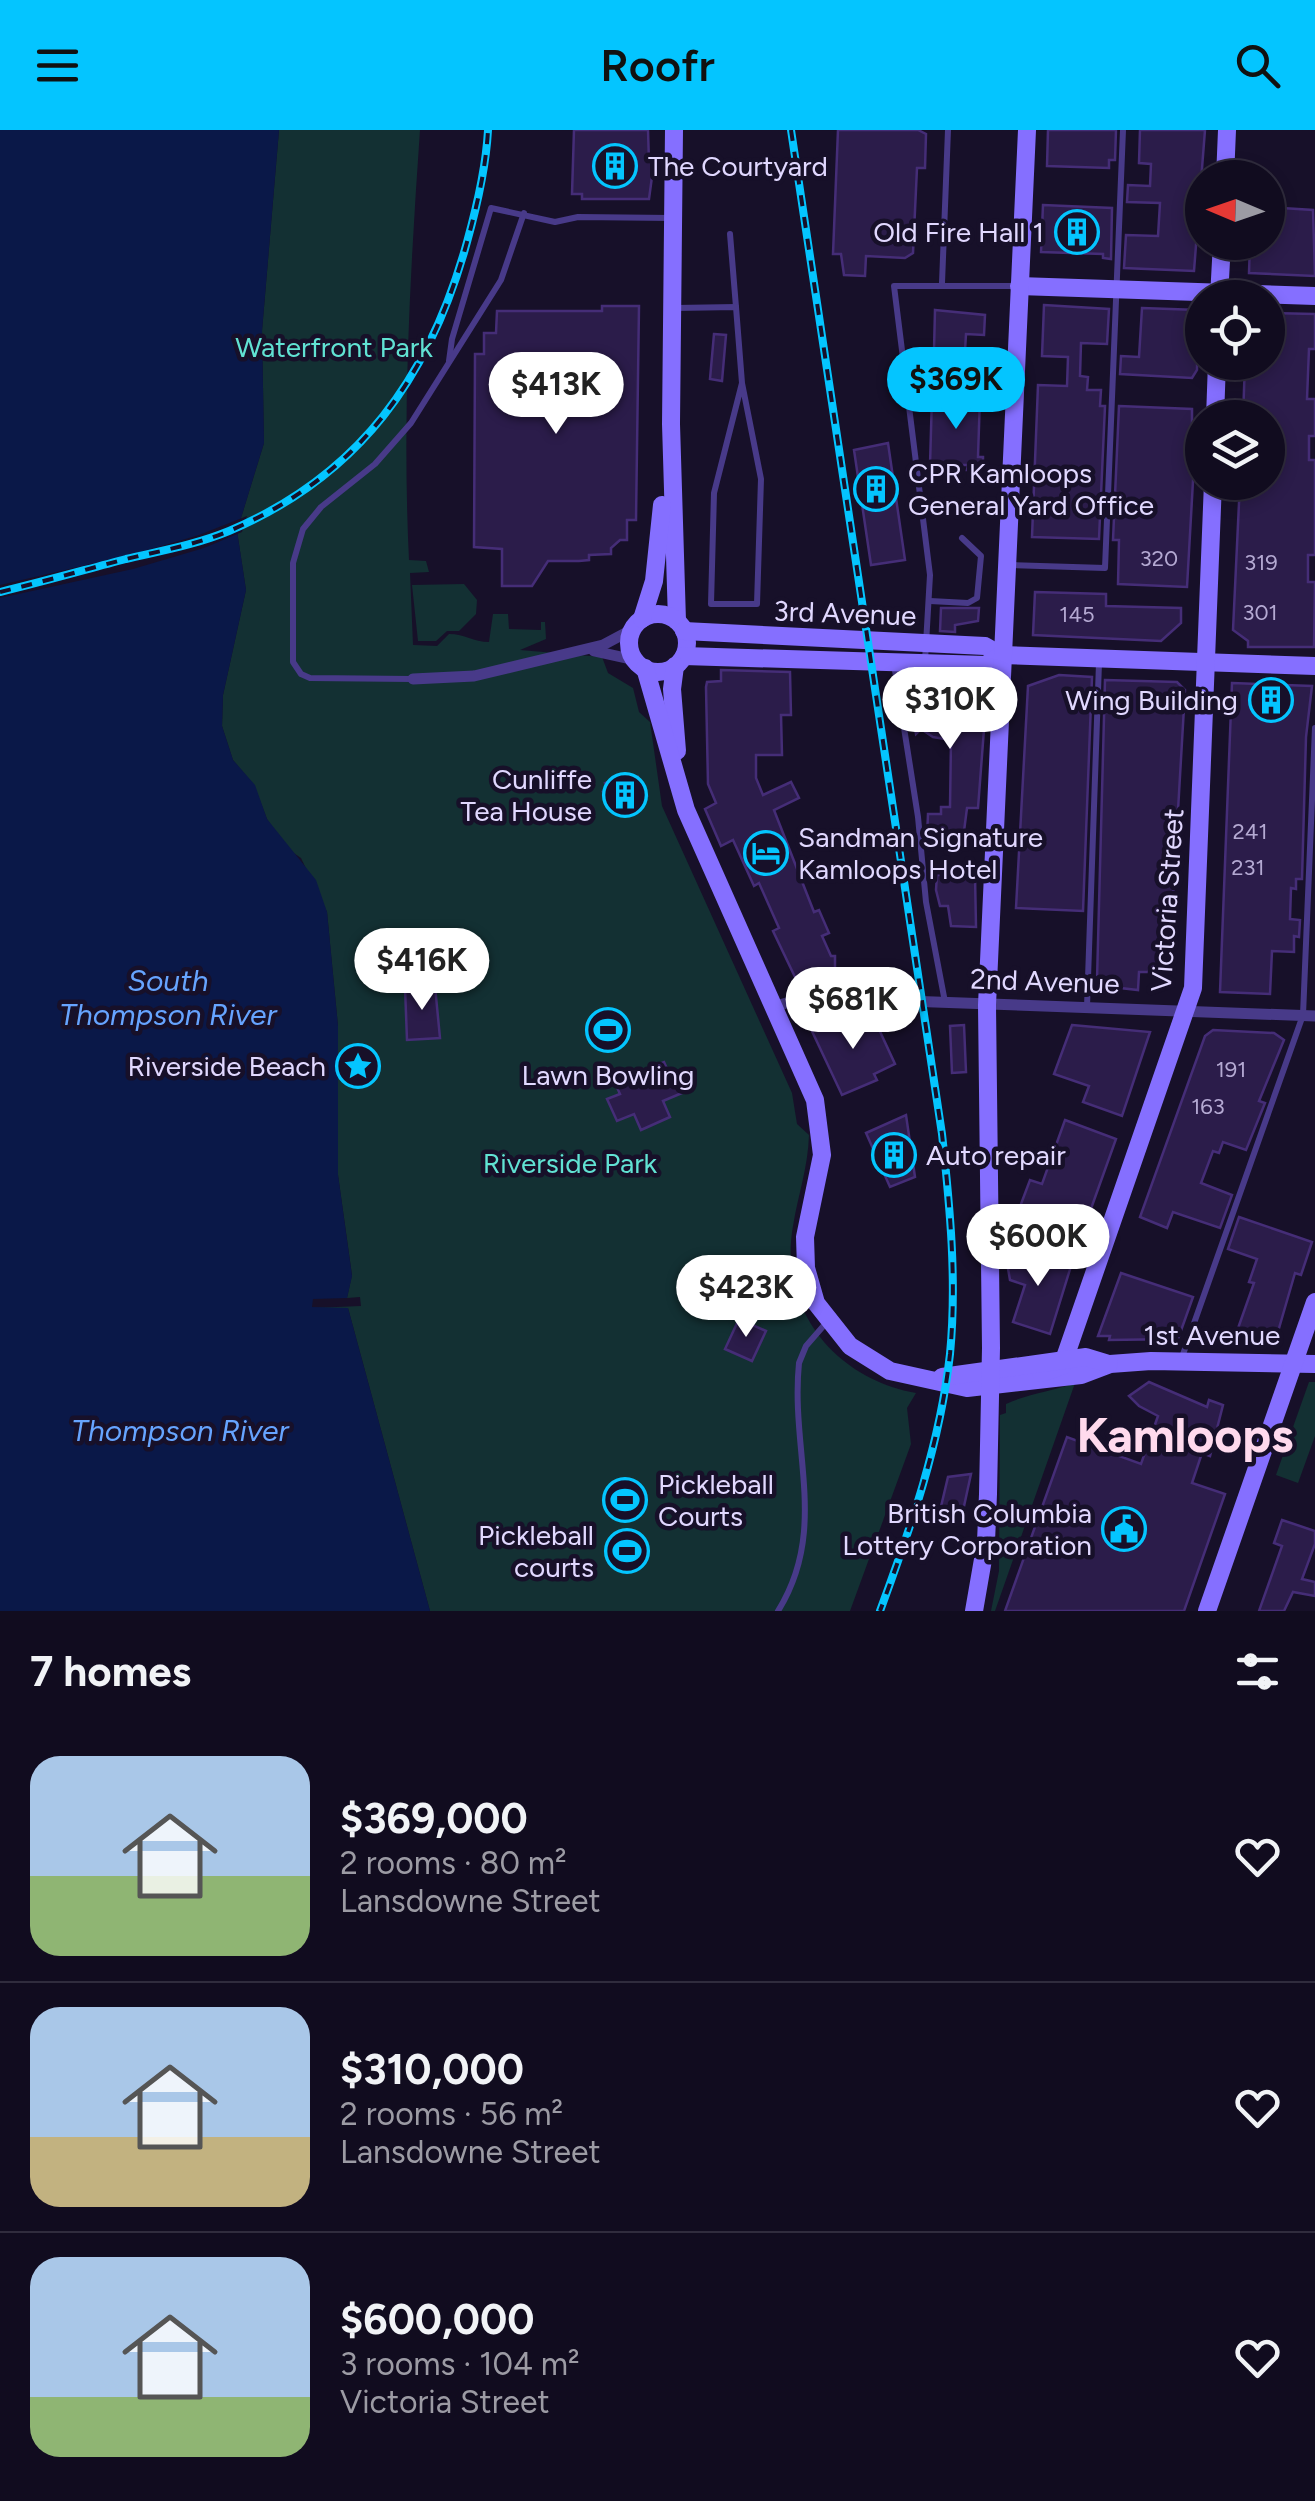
<!DOCTYPE html>
<meta charset="utf-8">
<style>
body{margin:0;font-family:Figtree,sans-serif;background:#1e1a2c;color:#f1f3f6;height:100vh;display:flex;flex-direction:column;font-size:38px;white-space:nowrap}
*{box-sizing:border-box;margin:0}
p{font-size:32px;color:#9c9ba4}
.icon{flex:none;width:55px;height:55px;fill:none;stroke:currentColor;stroke-width:2;stroke-linecap:round;stroke-linejoin:round}
.map{position:relative;height:1481px;overflow:hidden}
.side{display:flex;flex-direction:column;background:#110c1f;flex:1}
.side>*{flex:none}
.needle{width:65px;rotate:272deg}
.tools{position:absolute;left:1185px;top:30px;display:grid;gap:20px}
.tools a{display:grid;place-items:center;width:100px;height:100px;border-radius:50%;background:#110c1f;box-shadow:0 5px 15px #0003,0 0 0 2px #302c3d;font-size:50px}
.price{position:absolute;translate:-50% -85px;padding:0 22px;border-radius:35px;background:#fff;color:#222;font-size:32px;line-height:65px;filter:drop-shadow(0 2px 5px #0008)}
.price::after{content:'';position:absolute;left:50%;top:60px;width:30px;height:22px;margin-left:-15px;background:inherit;clip-path:polygon(0 0,100% 0,50% 100%)}
.price.selected{background:#04c5ff;color:#111}
ul{padding:0;list-style:none}
li{display:flex;align-items:center;gap:30px;height:250px;padding:0 30px}
li+li{border-top:2px solid #302c3d}
li span{display:grid;place-items:center;flex:none;width:280px;height:200px;border-radius:30px;color:#555}
li>.icon{margin-inline-start:auto}
span .icon{width:120px;height:120px;fill:#fffc;stroke-width:1}
li b{font-size:42px}
h2{display:flex;justify-content:space-between;align-items:center;height:120px;padding:0 30px;font-size:42px}
header{display:flex;justify-content:space-between;align-items:center;height:130px;padding:0 30px;background:#04c5ff;color:#111;font-size:45px;font-weight:600}
.map>svg:first-child{display:block}
.green{fill:#133033}
.water{fill:#0a1848}
.pier{fill:#171029}
.building{fill:#2b1c4a;stroke:#452d77;stroke-width:2.5}
.lines{fill:none;stroke-linecap:round;stroke-linejoin:round}
.lane{stroke:#483a89;stroke-width:6}
.street{stroke:#483a89;stroke-width:11}
.secondary{stroke:#856fff;stroke-width:18}
.rail-casing{stroke:#04c5ff;stroke-width:8}
.rail{stroke:#171029;stroke-width:4;stroke-dasharray:11;stroke-linecap:butt}
.labels{text-anchor:middle;stroke-width:9;stroke-linejoin:round;paint-order:stroke}
.number-label{font-size:22px;fill:#b4a9d2}
.poi-label{font-size:28px;fill:#e1d8ff;stroke:#171029;text-anchor:end}
.park-label{font-size:28px;fill:#61e2d3;stroke:#171029}
.street-label{font-size:28px;fill:#e1d8ff;stroke:#171029}
.water-label{font-size:30px;font-style:italic;fill:#66a4ff;stroke:#171029}
.town-label{font-size:48px;font-weight:bold;fill:#ffdaed;stroke:#171029}
</style>
<header><svg class="icon" aria-label="menu" viewBox="0 0 24 24"><path d="M4 6h16M4 12h16M4 18h16"/></svg>Roofr<svg class="icon" aria-label="search" viewBox="0 0 24 24"><circle cx="10" cy="10" r="6"/><path d="M15 15l6 6"/></svg></header>
<div class="map">
<svg width="1315" height="1481" viewBox="0 0 1315 1481">
<rect width="100%" height="100%" fill="#171029"/>
<g class="green">
<path d="M279,0H420C410,144 402,286 409,430L426,431L429,442L410,443L413,515L437,516L449,504C465,504 473,512 489,512L493,484H508L509,499L541,500V492H545L546,509L520,520L602,527L608,543L633,558L639,582L650,592L662,676L792,963L797,994L809,1005C808,1038 798,1065 793,1096C778,1179 836,1249 916,1263L907,1278L911,1314L850,1481H430L348,1178H312L361,1176L360,1167L347,1168L352,1145L338,1045V896L327,782L301,728L288,719L267,689L254,655L233,630L222,596L223,565L246,460L237,401L264,313L262,201Z"/>
<polygon points="464,454 477,470 476,484 459,501 447,501 436,511 418,511 412,455"/>
<polygon points="1309,1252 1315,1252 1315,1306 1298,1353 1276,1345"/>
<path d="M1075,1253L995,1481H991L999,1441L1000,1285L1006,1283V1274C1027,1264 1053,1261 1075,1253Z"/>
</g>
<polygon class="water" points="0,0 279,0 262,201 264,313 237,401 246,460 223,565 222,596 233,630 255,655 267,689 316,750 327,782 338,896 338,1045 352,1146 347,1168 313,1169 312,1177 348,1178 430,1481 0,1481"/>
<polygon class="pier" points="247,386 242,402 204,418 133,439 0,468 0,455 134,424 199,405"/>
<g class="building">
<polygon points="574,0 648,0 649,32 654,32 649,69 582,69 582,64 572,64"/>
<polygon points="838,0 918,0 926,4 925,38 917,38 913,123 905,128 866,126 865,146 844,145 841,124 833,124"/>
<polygon points="1048,0 1116,0 1115,30 1109,30 1109,38 1047,36"/>
<polygon points="1140,0 1205,0 1194,141 1124,138 1126,105 1158,106 1160,73 1127,72 1128,55 1150,56 1151,34 1139,33"/>
<polygon points="1043,75 1112,78 1111,129 1103,128 1103,124 1041,122"/>
<polygon points="1268,77 1313,80 1315,146 1249,143 1250,112 1268,112"/>
<polygon points="1044,175 1109,179 1107,214 1081,213 1080,246 1088,247 1087,260 1101,260 1100,276 1105,276 1099,409 1032,407 1038,255 1067,256 1068,227 1042,226"/>
<polygon points="602,176 639,176 636,390 627,390 627,410 620,410 611,418 611,424 589,425 589,430 579,431 548,431 532,456 502,456 502,419 474,417 475,224 484,224 484,203 496,203 497,181 602,181"/>
<polygon points="1142,178 1198,180 1197,240 1192,248 1120,244 1121,226 1139,227"/>
<polygon points="935,180 985,185 984,205 966,204 965,221 934,220"/>
<polygon points="1268,183 1315,184 1315,219 1309,219 1307,269 1315,269 1315,306 1309,306 1309,330 1315,330 1315,425 1308,425 1308,452 1315,452 1314,517 1248,517 1248,511 1233,500 1240,352 1268,352 1268,288 1243,288 1245,232 1268,232"/>
<polygon points="714,204 726,205 722,251 710,249"/>
<polygon points="932,266 980,266 978,327 983,327 983,340 967,340 968,335 930,335"/>
<polygon points="1119,276 1192,279 1192,298 1196,298 1187,457 1118,454 1119,410 1113,410"/>
<polygon points="888,313 905,430 871,435 854,320"/>
<polygon points="1035,462 1106,464 1106,476 1181,478 1181,493 1161,511 1033,505"/>
<polygon points="941,478 979,478 978,491 955,495 955,502 940,501"/>
<polygon points="721,540 790,542 791,585 781,585 782,625 756,625 756,648 763,665 791,652 799,668 774,680 814,782 819,780 829,803 822,806 831,826 835,826 835,848 795,847 773,801 779,798 759,753 754,756 733,710 721,716 705,679 716,673 708,654 706,557 707,552 721,551"/>
<polygon points="905,545 943,546 942,576 953,586 985,586 978,678 967,678 963,709 927,708 928,684 941,684 941,677 950,677 951,610 933,607 921,599 916,604"/>
<polygon points="1059,545 1092,547 1083,781 1016,778 1028,556"/>
<polygon points="1105,550 1177,552 1185,560 1172,784 1164,784 1162,842 1139,842 1138,860 1103,856 1097,850"/>
<polygon points="1232,553 1312,556 1306,607 1302,749 1296,749 1296,759 1291,758 1290,789 1300,790 1299,807 1294,806 1294,822 1272,821 1270,864 1220,862"/>
<polygon points="620,646 623,654 638,647 647,666 617,680 616,677 611,679 603,662 608,660 605,653"/>
<polygon points="937,745 975,745 976,797 951,796 948,776 940,776 936,760"/>
<polygon points="435,856 440,908 407,910 405,857"/>
<polygon points="837,886 839,891 846,887 852,897 866,891 869,896 876,893 895,934 874,944 877,950 842,965 811,899"/>
<polygon points="964,895 966,942 952,943 950,896"/>
<polygon points="1072,895 1150,902 1122,986 1083,972 1089,956 1054,944"/>
<polygon points="1213,900 1274,903 1284,910 1259,971 1265,973 1246,1020 1223,1012 1219,1023 1213,1021 1201,1053 1232,1065 1220,1098 1173,1082 1167,1098 1140,1087 1205,906"/>
<polygon points="664,932 668,941 672,939 682,963 663,971 670,987 641,1000 634,984 617,991 607,969 620,964 614,951"/>
<polygon points="906,985 915,1047 890,1057 866,1003"/>
<polygon points="1065,990 1116,1009 1083,1101 1076,1098 1074,1102 1018,1082 1030,1050 1042,1054"/>
<polygon points="1239,1087 1312,1112 1301,1145 1295,1143 1275,1212 1260,1212 1236,1204 1254,1153 1249,1152 1257,1129 1228,1119"/>
<polygon points="1020,1118 1071,1136 1050,1204 1013,1192 1025,1155 1010,1150 1006,1127 1016,1130"/>
<polygon points="1121,1143 1193,1167 1178,1209 1109,1210 1110,1206 1098,1206"/>
<polygon points="739,1189 766,1201 752,1231 725,1219"/>
<polygon points="1149,1252 1207,1277 1209,1270 1223,1275 1210,1326 1202,1323 1192,1353 1225,1364 1184,1481 1005,1481 1067,1307 1141,1334 1158,1286 1139,1276 1129,1266"/>
<polygon points="971,1344 961,1390 939,1385 948,1347"/>
<polygon points="1282,1390 1315,1401 1315,1414 1302,1449 1315,1452 1315,1466 1293,1462 1284,1481 1259,1481 1282,1416 1274,1413"/>
</g>
<g class="lines">
<g class="lane">
<polyline points="730,104 736,177"/>
<polyline points="942,153 948,0"/>
<polyline points="675,178 736,177 742,253 714,363 711,474 757,474 761,349 742,253"/>
<polyline points="449,231 452,209 491,78 555,92 578,87 672,88"/>
<polyline points="904,258 976,260 982,256 984,241 977,234"/>
<polyline points="1010,435 1105,438 1123,0"/>
<polyline points="930,471 968,473 977,468 981,426 962,408"/>
<polyline points="925,531 930,445 894,156 1019,156"/>
<polyline points="894,534 918,687 926,772 945,872"/>
<polyline points="412,549 310,548 301,544 293,532 293,433 303,399 321,377 375,334 411,293 501,150 524,83"/>
<polyline points="1087,877 1099,533"/>
<polyline points="1181,1230 1303,885 1315,598"/>
<path d="M778,1481C829,1399 790,1321 799,1233L806,1216L826,1193"/>
</g>
<g class="street">
<polyline points="594,521 635,530"/>
<polyline points="413,549 474,546 603,515 633,499"/>
<polyline points="776,876 797,870 824,868 1315,886"/>
</g>
<g class="secondary">
<polyline points="674,0 671,294 677,491"/>
<polyline points="1225,48 1227,0"/>
<polyline points="1019,156 1315,166"/>
<polyline points="1219,168 1222,112"/>
<polyline points="1215,288 1217,232"/>
<circle cx="658" cy="513" r="29"/>
<polyline points="642,489 654,451 662,375"/>
<polyline points="684,501 985,516 1001,525 1315,536"/>
<polyline points="684,526 986,535 1001,525"/>
<polyline points="675,536 672,559 677,621"/>
<polyline points="645,538 686,680 815,970 822,1025 805,1107 806,1138 816,1173 850,1216 890,1241 967,1258 1081,1245 1110,1234 1151,1231 1315,1234"/>
<polyline points="1041,1243 1062,1236 1193,858 1213,352"/>
<polyline points="942,1247 1086,1227 1109,1234"/>
<polyline points="974,1481 986,1412 988,1364 991,1218 987,875 1027,0"/>
<polyline points="1207,1481 1315,1172"/>
</g>
<g class="rail-casing">
<g id="rail">
<path d="M791,0L942,1004C950,1077 957,1151 950,1224C940,1314 911,1397 880,1481"/>
<path d="M0,462C42,452 84,440 126,429C160,421 195,415 229,401C359,346 430,247 467,112C477,76 486,38 488,0"/>
</g>
</g>
<use href="#rail" class="rail"/>
</g>
<defs>
<g id="building-ring" transform="scale(2.25)"><circle r="9.5" fill="#171029" stroke="#04c5ff" stroke-width="1.5"/><path d="M-4-6H4V6H1V3H-1V6H-4ZM-2.5-4.3h1.7v1.8h-1.7ZM.8-4.3h1.7v1.8H.8ZM-2.5-1h1.7V.8h-1.7ZM.8-1h1.7V.8H.8Z" fill="#04c5ff"/></g>
<g id="hotel-ring" transform="scale(2.25)"><circle r="9.5" fill="#171029" stroke="#04c5ff" stroke-width="1.5"/><path d="M-6-4.5h1.5V1H6V5H4.5V3h-9V5H-6ZM-4 0a1.8 1.8 0 1 1 3.6 0ZM.5 0V-2.5h3Q6-2.5 6 0Z" fill="#04c5ff"/></g>
<g id="stadium-ring" transform="scale(2.25)"><circle r="9.5" fill="#171029" stroke="#04c5ff" stroke-width="1.5"/><path d="M0-5a6.5 5 0 1 0 0 10a6.5 5 0 1 0 0-10ZM-3.5-1.8h7v3.6h-7Z" fill="#04c5ff"/></g>
<g id="sight-ring" transform="scale(2.25)"><circle r="9.5" fill="#171029" stroke="#04c5ff" stroke-width="1.5"/><path d="M0-6L1.8-2.2L6-1.7L2.9 1.2L3.7 5.4L0 3.3L-3.7 5.4L-2.9 1.2L-6-1.7L-1.8-2.2Z" fill="#04c5ff"/></g>
<g id="civic-ring" transform="scale(2.25)"><circle r="9.5" fill="#171029" stroke="#04c5ff" stroke-width="1.5"/><path d="M-.6-6.5H3V-4.5H.6V-3L4-1V1h2V6H-6V1h2V-1L-.6-3ZM-1.2 2.5V6h2.4V2.5Z" fill="#04c5ff"/></g>
</defs>
<g fill-rule="evenodd">
<use href="#building-ring" x="615" y="36"/>
<use href="#building-ring" x="1077" y="102"/>
<use href="#building-ring" x="876" y="359"/>
<use href="#building-ring" x="1271" y="570"/>
<use href="#building-ring" x="625" y="665"/>
<use href="#hotel-ring" x="766" y="723"/>
<use href="#stadium-ring" x="608" y="900"/>
<use href="#sight-ring" x="358" y="936"/>
<use href="#building-ring" x="894" y="1025"/>
<use href="#stadium-ring" x="625" y="1370"/>
<use href="#civic-ring" x="1124" y="1399"/>
<use href="#stadium-ring" x="627" y="1421"/>
</g>
<g class="labels">
<g class="number-label">
<text x="1159" y="436">320</text>
<text x="1261" y="440">319</text>
<text x="1260" y="490">301</text>
<text x="1077" y="492">145</text>
<text x="1250" y="709">241</text>
<text x="1248" y="745">231</text>
<text x="1231" y="947">191</text>
<text x="1208" y="984">163</text>
</g>
<g class="poi-label">
<text x="648" y="46" text-anchor="start">The Courtyard</text>
<text x="1044" y="112">Old Fire Hall 1</text>
<text x="908" y="353" text-anchor="start">CPR Kamloops<tspan x="908" dy="32">General Yard Office</tspan></text>
<text x="1238" y="580">Wing Building</text>
<text x="592" y="659">Cunliffe<tspan x="592" dy="32">Tea House</tspan></text>
<text x="798" y="717" text-anchor="start">Sandman Signature<tspan x="798" dy="32">Kamloops Hotel</tspan></text>
<text x="326" y="946">Riverside Beach</text>
<text x="608" y="955" text-anchor="middle">Lawn Bowling</text>
<text x="926" y="1035" text-anchor="start">Auto repair</text>
<text x="658" y="1364" text-anchor="start">Pickleball<tspan x="658" dy="32">Courts</tspan></text>
<text x="1092" y="1393">British Columbia<tspan x="1092" dy="32">Lottery Corporation</tspan></text>
<text x="594" y="1415">Pickleball<tspan x="594" dy="32">courts</tspan></text>
</g>
<g class="park-label">
<text x="334" y="227">Waterfront Park</text>
<text x="570" y="1043">Riverside Park</text>
</g>
<g class="street-label">
<text transform="translate(845 483) rotate(2)" y="10">3rd Avenue</text>
<text transform="translate(1167 770) rotate(-86)" y="10">Victoria Street</text>
<text transform="translate(1045 851) rotate(2)" y="10">2nd Avenue</text>
<text x="1212" y="1215">1st Avenue</text>
</g>
<g class="water-label">
<text x="168" y="861">South<tspan x="168" dy="34">Thompson River</tspan></text>
<text x="180" y="1311">Thompson River</text>
</g>
<g class="town-label">
<text x="1185" y="1322">Kamloops</text>
</g>
</g>
</svg>
<div class="tools">
<a><svg class="needle" viewBox="-14 -14 28 28"><path d="M0-13l5 13h-10z" fill="#e53935"/><path d="M0 13l5-13h-10z" fill="#9c9ba4"/></svg></a>
<a><svg class="icon" aria-label="locate" viewBox="0 0 24 24"><circle cx="12" cy="12" r="6"/><path d="M12 2v4M12 18v4M2 12h4M18 12h4"/></svg></a>
<a><svg class="icon" aria-label="layers" viewBox="0 0 24 24"><path d="M12 4l9 5-9 5-9-5zM3 14l9 5 9-5"/></svg></a>
</div>
<b class="price selected" style="left:956px;top:302px">$369K</b>
<b class="price" style="left:556px;top:307px">$413K</b>
<b class="price" style="left:950px;top:622px">$310K</b>
<b class="price" style="left:422px;top:883px">$416K</b>
<b class="price" style="left:853px;top:922px">$681K</b>
<b class="price" style="left:1038px;top:1159px">$600K</b>
<b class="price" style="left:746px;top:1210px">$423K</b>
</div>
<section class="side">
<h2>7 homes<svg class="icon" aria-label="filters" viewBox="0 0 24 24"><path d="M4 7h16M4 17h16"/><circle cx="9" cy="7" r="2"/><circle cx="15" cy="17" r="2"/></svg></h2>
<ul>
<li><span style="background:linear-gradient(#a9c7e8 60%,#8fb573 0)"><svg class="icon" aria-label="home" viewBox="0 0 24 24"><path d="M3 11l9-7 9 7M6 9v11h12V9"/></svg></span><div><b>$369,000</b><p>2 rooms · 80 m²</p><p>Lansdowne Street</p></div><svg class="icon" aria-label="heart" viewBox="0 0 24 24"><path d="M12 20l-8-8c-3-5 5-10 8-4 3-6 11-1 8 4z"/></svg></li>
<li><span style="background:linear-gradient(#a9c7e8 65%,#c2b280 0)"><svg class="icon" aria-label="home" viewBox="0 0 24 24"><path d="M3 11l9-7 9 7M6 9v11h12V9"/></svg></span><div><b>$310,000</b><p>2 rooms · 56 m²</p><p>Lansdowne Street</p></div><svg class="icon" aria-label="heart" viewBox="0 0 24 24"><path d="M12 20l-8-8c-3-5 5-10 8-4 3-6 11-1 8 4z"/></svg></li>
<li><span style="background:linear-gradient(#a9c7e8 70%,#8fb573 0)"><svg class="icon" aria-label="home" viewBox="0 0 24 24"><path d="M3 11l9-7 9 7M6 9v11h12V9"/></svg></span><div><b>$600,000</b><p>3 rooms · 104 m²</p><p>Victoria Street</p></div><svg class="icon" aria-label="heart" viewBox="0 0 24 24"><path d="M12 20l-8-8c-3-5 5-10 8-4 3-6 11-1 8 4z"/></svg></li>
</ul>
</section>
